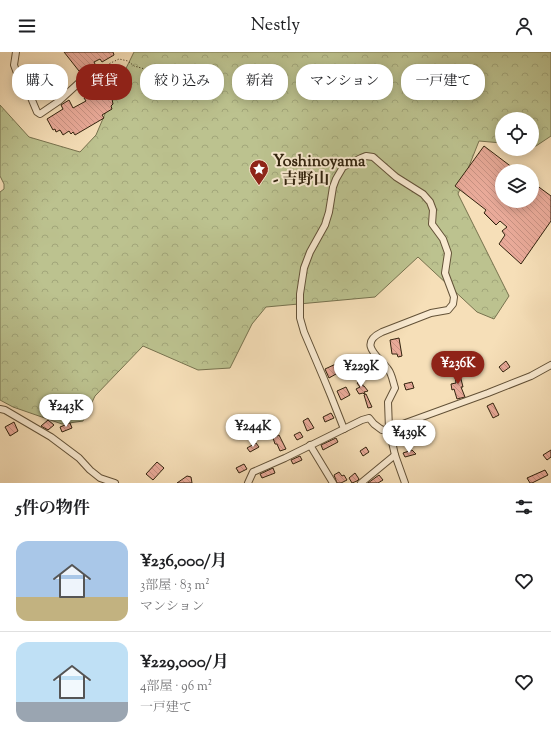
<!DOCTYPE html>
<html lang="ja">
<meta charset="utf-8">
<style>
body{margin:0;font-family:"Sorts Mill Goudy","Noto Serif JP",serif;background:#f2f2f2;color:#202124;height:100vh;display:flex;flex-direction:column;font-size:15px;white-space:nowrap}
*{box-sizing:border-box;margin:0}
p{font-size:13px;color:#757577}
.icon{flex:none;width:22px;height:22px;fill:none;stroke:currentColor;stroke-width:2;stroke-linecap:round;stroke-linejoin:round}
.map{position:relative;height:431px;overflow:hidden}
.drawer{display:flex;flex-direction:column;background:#fff;flex:1}
.drawer>*{flex:none}
.hud{position:absolute;left:12px;top:12px;width:527px;height:36px;display:flex;gap:8px}
.tools{position:absolute;left:495px;top:60px;display:grid;gap:8px}
.tools a{display:grid;place-items:center;width:44px;height:44px;border-radius:50%;background:#fff;box-shadow:0 2px 10px #0003;font-size:20px}
.price{position:absolute;translate:-50% -34px;padding:0 9px;border-radius:14px;background:#fff;color:#222;font-size:13px;line-height:26px;filter:drop-shadow(0 1px 2px #0008)}
.price::after{content:'';position:absolute;left:50%;top:24px;width:12px;height:9px;margin-left:-6px;background:inherit;clip-path:polygon(0 0,100% 0,50% 100%)}
.price.on{background:#8f2418;color:#fff}
ul{padding:0;list-style:none}
li{display:flex;align-items:center;gap:12px;height:100px;padding:0 16px}
li+li{border-top:1px solid #e0e0e0}
li span{display:grid;place-items:center;flex:none;width:112px;height:80px;border-radius:12px;color:#555}
li>.icon{margin-inline-start:auto}
span .icon{width:48px;height:48px;fill:#fffc;stroke-width:1}
li b{font-size:17px}
h2{display:flex;justify-content:space-between;align-items:center;height:48px;padding:0 16px;font-size:17px}
.tag{padding:0 14px;border-radius:16px;background:#fff;box-shadow:0 2px 10px #0003;font-size:14px;line-height:36px}
.tag.on{background:#8f2418;color:#fff}
header{display:flex;justify-content:space-between;align-items:center;height:52px;padding:0 16px;background:#fff;font-size:18px;font-weight:600}
.map>svg:first-child{display:block}
.forest{fill:url(#forest-crowns);stroke:#77724e}
.building{fill:url(#building-back-hatch);stroke:#32230e}
.lines{fill:none;stroke-linecap:round;stroke-linejoin:round}
.minor-casing{stroke:#635238;stroke-width:8}
.path{stroke:#32230e;stroke-width:1;stroke-dasharray:1 2;stroke-linecap:butt}
.minor{stroke:#f9ead1;stroke-width:6}
.labels{text-anchor:middle;stroke-width:4;stroke-linejoin:round;paint-order:stroke}
.poi-label{font-size:16px;font-weight:bold;fill:#32230e;stroke:#f9ead1;text-anchor:start}
</style>
<header><svg class="icon" aria-label="menu" viewBox="0 0 24 24"><path d="M4 6h16M4 12h16M4 18h16"/></svg>Nestly<svg class="icon" aria-label="person" viewBox="0 0 24 24"><circle cx="12" cy="8" r="4"/><path d="M4 21q1-7 8-7t8 7"/></svg></header>
<div class="map">
<svg width="551" height="431" viewBox="0 0 551 431">
<defs>
<pattern id="forest-crowns" width="20" height="18" patternUnits="userSpaceOnUse"><rect width="20" height="18" fill="#bcc28f"/><path d="M2 6a3 3 0 1 1 6 0M12 15a3 3 0 1 1 6 0" fill="none" stroke="#a2a67a"/></pattern>
<pattern id="building-back-hatch" width="6" height="6" patternUnits="userSpaceOnUse"><rect width="6" height="6" fill="#e9aa99"/><path d="M-1 5l2 2M0 0l6 6M5-1l2 2" fill="none" stroke="#c89283"/></pattern>
</defs>
<rect width="100%" height="100%" fill="#f6dfb8"/>
<filter id="stains"><feTurbulence type="fractalNoise" baseFrequency=".005" numOctaves="4"/><feColorMatrix values="0 0 0 0 .2 0 0 0 0 .09 0 0 0 0 .02 0 0 0 .5 -.17"/></filter>
<radialGradient id="worn" r=".72"><stop offset=".6" stop-color="#630" stop-opacity="0"/><stop offset="1" stop-color="#630" stop-opacity=".3"/></radialGradient>
<polygon class="forest" points="134,0 551,0 551,84 536,94 532,94 532,67 502,67 502,91 479,89 458,142 509,244 494,267 477,260 418,205 375,245 266,255 252,272 230,316 198,318 143,294 95,344 83,369 62,372 13,355 0,348 0,140 4,137 4,132 0,124 0,53 29,85 80,100 96,83 113,43"/>
<g class="building">
<polygon points="64,0 113,0 114,3 102,10 100,7 94,10 96,14 91,17 83,19 81,18 79,19"/>
<polygon points="112,15 114,19 116,17 118,21 110,25 112,28 110,29 112,33 110,35 111,44 113,43 114,46 112,47 113,52 111,54 112,57 102,63 104,66 75,83 73,80 71,82 69,79 63,83 60,78 56,80 55,77 53,78 47,67 63,57 61,53 69,48 73,56 86,49 84,46 92,41 86,30 86,29"/>
<polygon points="484,94 517,119 502,119 502,149 532,149 532,130 551,144 551,169 521,212 499,192 505,183 502,179 507,175 500,169 496,173 484,161 486,158 455,134"/>
<polygon points="399,286 402,304 398,305 397,302 392,302 390,288"/>
<polygon points="506,309 510,315 503,320 499,315"/>
<polygon points="338,311 343,318 329,326 325,317"/>
<polygon points="355,318 357,322 351,326 348,321"/>
<polygon points="460,318 461,323 460,323 463,335 461,335 465,345 457,347 454,337 452,338 451,332 456,331 454,319"/>
<polygon points="362,329 363,334 364,334 368,339 364,340 365,342 364,342 363,341 359,342 356,337 360,335 357,331"/>
<polygon points="412,330 414,336 406,338 404,332"/>
<polygon points="346,335 350,343 341,348 337,339"/>
<polygon points="366,342 372,355 368,356 364,343"/>
<polygon points="493,351 499,363 493,366 487,354"/>
<polygon points="331,361 334,366 325,370 323,365"/>
<polygon points="308,366 314,376 307,379 303,369"/>
<polygon points="48,368 54,373 48,378 41,374"/>
<polygon points="14,370 18,379 10,384 5,375"/>
<polygon points="70,371 72,376 62,380 60,375"/>
<polygon points="429,373 431,376 428,377 432,384 425,387 421,379 418,380 417,377"/>
<polygon points="264,376 267,382 258,386 255,380"/>
<polygon points="300,380 303,385 297,388 294,383"/>
<polygon points="279,383 286,397 280,399 277,392 275,392 273,386"/>
<polygon points="336,386 338,390 323,398 321,393"/>
<polygon points="256,391 259,395 250,400 247,396"/>
<polygon points="366,395 369,400 363,404 360,399"/>
<polygon points="412,398 416,402 405,405 403,401"/>
<polygon points="551,398 551,405 547,408 543,403"/>
<polygon points="300,404 302,408 293,412 291,408"/>
<polygon points="157,410 164,416 153,428 146,422"/>
<polygon points="244,412 247,417 239,421 236,416"/>
<polygon points="273,416 275,421 262,426 260,422"/>
<polygon points="545,418 548,423 532,431 530,431 527,426"/>
<polygon points="339,420 342,424 344,423 347,428 341,431 337,431 334,423"/>
<polygon points="355,421 359,427 357,429 352,431 349,426"/>
<polygon points="379,423 383,428 378,431 368,431"/>
<polygon points="187,424 191,425 192,431 177,431"/>
</g>
<g class="lines">
<g class="minor-casing">
<g id="minor">
<polyline points="16,0 14,13 18,24 29,41 37,60 40,62 59,49 82,28 82,24 90,21"/>
<polyline points="0,357 5,358 51,385 79,406 90,418 100,426 115,431"/>
<path d="M344,377L331,344L324,327L304,280L300,266V242L304,216L310,200L325,173L329,160L333,135L336,127L343,115L361,106L366,104L373,105L396,125L423,142L430,150L433,158L432,172L443,187L448,201L445,221L454,245L453,252L448,258L431,261L382,280C357,292 379,305 388,317C392,322 393,330 395,336L388,350L389,377L395,403L405,431"/>
<polyline points="310,393 333,431"/>
<polyline points="248,431 253,420 285,406 362,368 369,366 374,372 382,378 389,377 488,341 531,324 551,313"/>
<polyline points="361,431 395,403"/>
</g>
</g>
<polyline class="path" points="96,18 119,7 128,9 134,14 152,19 169,17 197,17"/>
<use href="#minor" class="minor"/>
</g>
<defs>
<g id="sight-pin" transform="scale(1)"><path d="M0 17L-7.5 6A9.5 9.5 0 1 1 7.5 6Z" fill="#8f2418" stroke="#f9ead1"/><path d="M0-6L1.8-2.2L6-1.7L2.9 1.2L3.7 5.4L0 3.3L-3.7 5.4L-2.9 1.2L-6-1.7L-1.8-2.2Z" fill="#fff"/></g>
</defs>
<g fill-rule="evenodd">
<use href="#sight-pin" x="259" y="117"/>
</g>
<g class="labels">
<g class="poi-label">
<text x="273" y="114">Yoshinoyama<tspan x="273" dy="18">- 吉野山</tspan></text>
</g>
</g>
<rect width="100%" height="100%" filter="url(#stains)"/>
<rect width="100%" height="100%" fill="url(#worn)"/>
</svg>
<div class="tools">
<a><svg class="icon" aria-label="locate" viewBox="0 0 24 24"><circle cx="12" cy="12" r="6"/><path d="M12 2v4M12 18v4M2 12h4M18 12h4"/></svg></a>
<a><svg class="icon" aria-label="layers" viewBox="0 0 24 24"><path d="M12 4l9 5-9 5-9-5zM3 14l9 5 9-5"/></svg></a>
</div>
<b class="price on" style="left:458px;top:333px">¥236K</b>
<b class="price" style="left:361px;top:336px">¥229K</b>
<b class="price" style="left:66px;top:376px">¥243K</b>
<b class="price" style="left:253px;top:396px">¥244K</b>
<b class="price" style="left:409px;top:402px">¥439K</b>
<div class="hud">
<a class="tag">購入</a>
<a class="tag on">賃貸</a>
<a class="tag">絞り込み</a>
<a class="tag">新着</a>
<a class="tag">マンション</a>
<a class="tag">一戸建て</a>
</div>
</div>
<section class="drawer">
<h2>5件の物件<svg class="icon" aria-label="filters" viewBox="0 0 24 24"><path d="M4 7h16M4 17h16"/><circle cx="9" cy="7" r="2"/><circle cx="15" cy="17" r="2"/></svg></h2>
<ul>
<li><span style="background:linear-gradient(#a9c7e8 70%,#c2b280 0)"><svg class="icon" aria-label="home" viewBox="0 0 24 24"><path d="M3 11l9-7 9 7M6 9v11h12V9"/></svg></span><div><b>¥236,000/月</b><p>3部屋 · 83 m²</p><p>マンション</p></div><svg class="icon" aria-label="heart" viewBox="0 0 24 24"><path d="M12 20l-8-8c-3-5 5-10 8-4 3-6 11-1 8 4z"/></svg></li>
<li><span style="background:linear-gradient(#bfe0f5 75%,#9aa5b1 0)"><svg class="icon" aria-label="home" viewBox="0 0 24 24"><path d="M3 11l9-7 9 7M6 9v11h12V9"/></svg></span><div><b>¥229,000/月</b><p>4部屋 · 96 m²</p><p>一戸建て</p></div><svg class="icon" aria-label="heart" viewBox="0 0 24 24"><path d="M12 20l-8-8c-3-5 5-10 8-4 3-6 11-1 8 4z"/></svg></li>
</ul>
</section>
